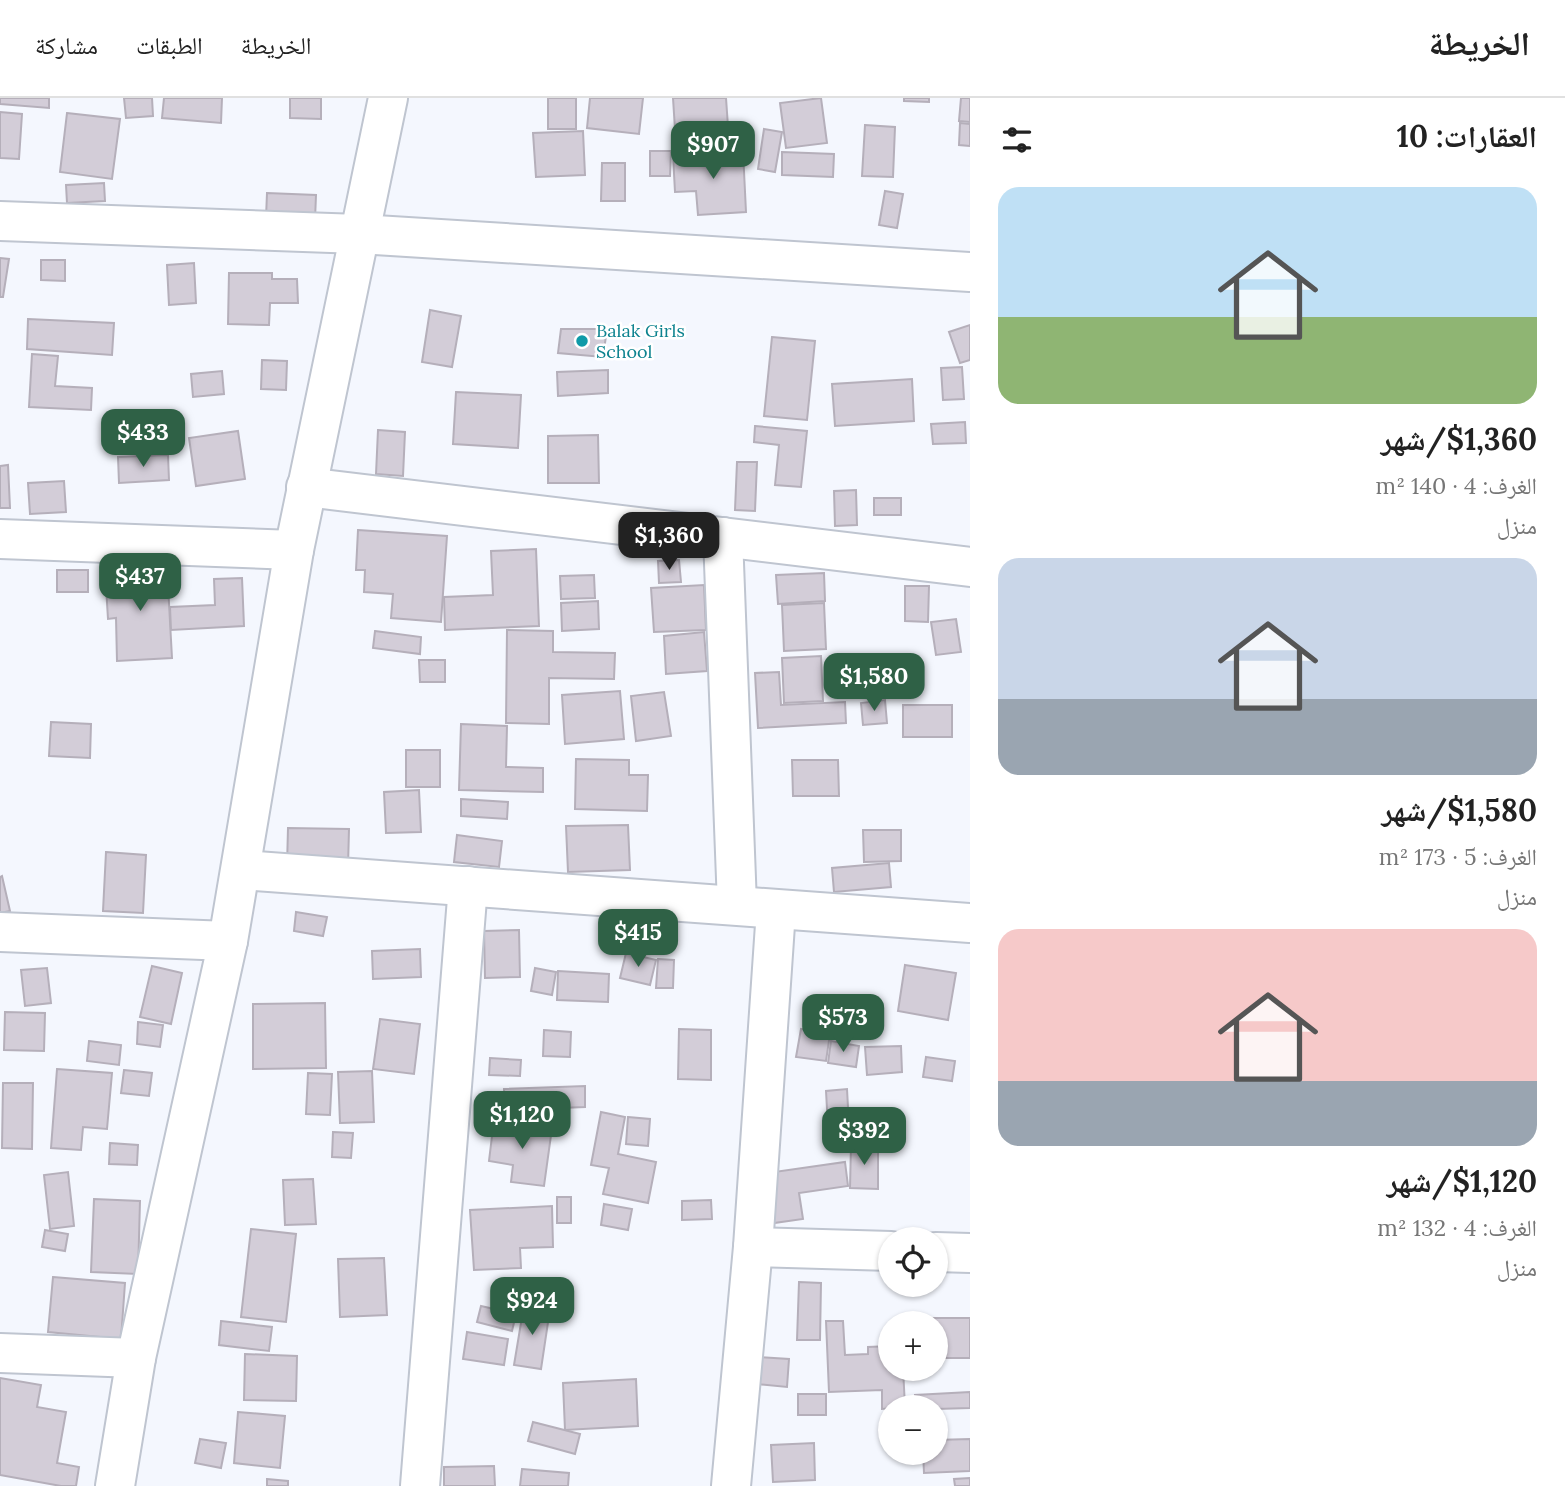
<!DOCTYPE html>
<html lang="ar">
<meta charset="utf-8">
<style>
body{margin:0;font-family:Lora,"Noto Naskh Arabic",serif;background:#f6f6f6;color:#222;direction:rtl;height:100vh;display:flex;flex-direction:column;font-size:26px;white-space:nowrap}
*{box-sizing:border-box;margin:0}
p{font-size:23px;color:#767676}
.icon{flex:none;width:38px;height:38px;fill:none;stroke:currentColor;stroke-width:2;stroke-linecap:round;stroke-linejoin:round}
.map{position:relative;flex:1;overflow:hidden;direction:ltr}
.details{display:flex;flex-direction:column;background:#fff;width:595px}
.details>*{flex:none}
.fabs{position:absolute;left:878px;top:1129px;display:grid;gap:14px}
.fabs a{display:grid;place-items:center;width:70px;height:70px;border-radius:50%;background:#fff;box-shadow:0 2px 5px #0004;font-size:35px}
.price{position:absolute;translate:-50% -60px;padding:0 16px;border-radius:14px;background:#2f6146;color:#fff;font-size:23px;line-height:46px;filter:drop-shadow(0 2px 4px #0008)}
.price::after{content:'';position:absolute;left:50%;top:42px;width:21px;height:16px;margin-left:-10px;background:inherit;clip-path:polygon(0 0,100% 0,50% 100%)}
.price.on{background:#222;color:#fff}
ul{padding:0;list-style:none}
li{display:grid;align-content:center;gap:14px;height:371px;padding:0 28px}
li span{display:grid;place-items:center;height:217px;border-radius:21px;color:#555}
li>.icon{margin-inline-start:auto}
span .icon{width:126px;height:126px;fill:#fffc;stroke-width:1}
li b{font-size:30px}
h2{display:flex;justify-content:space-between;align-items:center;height:84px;padding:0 28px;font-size:30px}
header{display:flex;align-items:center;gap:42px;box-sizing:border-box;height:98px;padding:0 35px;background:#fff;border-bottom:2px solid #e0e0e0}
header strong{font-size:33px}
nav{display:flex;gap:38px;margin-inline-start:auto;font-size:24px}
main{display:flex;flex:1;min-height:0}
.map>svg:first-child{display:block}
.building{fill:#d3cdd8;stroke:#b5afba;stroke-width:2}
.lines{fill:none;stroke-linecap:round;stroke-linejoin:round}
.street-casing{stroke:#bfc5d0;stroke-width:42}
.street{stroke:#fff;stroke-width:38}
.culture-dot{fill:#0f9aa8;stroke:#fff;stroke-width:2.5}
.labels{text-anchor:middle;stroke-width:5;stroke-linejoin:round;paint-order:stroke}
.culture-label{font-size:18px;fill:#0d838f;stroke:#fff;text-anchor:start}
</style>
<header>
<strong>الخريطة</strong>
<nav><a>الخريطة</a><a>الطبقات</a><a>مشاركة</a></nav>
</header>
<main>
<section class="details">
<h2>العقارات: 10<svg class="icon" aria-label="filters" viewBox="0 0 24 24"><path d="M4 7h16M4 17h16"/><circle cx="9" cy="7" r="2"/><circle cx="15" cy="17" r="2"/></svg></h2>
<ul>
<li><span style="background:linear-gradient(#bfe0f5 60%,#8fb573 0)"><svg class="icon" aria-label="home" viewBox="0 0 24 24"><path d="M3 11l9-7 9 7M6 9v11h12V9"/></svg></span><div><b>$1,360/شهر</b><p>الغرف: 4 · 140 m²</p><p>منزل</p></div></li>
<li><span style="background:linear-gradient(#c9d6e8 65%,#9aa5b1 0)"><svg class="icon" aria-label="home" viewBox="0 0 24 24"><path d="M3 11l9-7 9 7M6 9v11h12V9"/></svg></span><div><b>$1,580/شهر</b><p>الغرف: 5 · 173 m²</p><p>منزل</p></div></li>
<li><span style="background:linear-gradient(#f6c9c9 70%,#9aa5b1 0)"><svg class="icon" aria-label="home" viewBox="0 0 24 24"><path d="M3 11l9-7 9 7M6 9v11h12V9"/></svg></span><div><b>$1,120/شهر</b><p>الغرف: 4 · 132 m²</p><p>منزل</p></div></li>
</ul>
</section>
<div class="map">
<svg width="970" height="1388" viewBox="0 0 970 1388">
<rect width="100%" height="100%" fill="#f4f7fe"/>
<g class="building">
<polygon points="0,0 49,0 49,10 0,6"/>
<polygon points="124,0 152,0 153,18 126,20"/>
<polygon points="164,0 222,0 221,25 162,20"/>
<polygon points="290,0 321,0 321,21 290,20"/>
<rect x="548" y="0" width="28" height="31"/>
<polygon points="590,0 643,0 639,36 587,30"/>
<polygon points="673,0 726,0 729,43 676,47"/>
<polygon points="821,0 827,45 786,50 780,5"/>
<polygon points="904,0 929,0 929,4 904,3"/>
<polygon points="961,0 970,0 970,24 959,23"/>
<polygon points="0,14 22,16 19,61 0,60"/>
<polygon points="67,15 120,21 112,81 60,74"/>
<polygon points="960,25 970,26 970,48 959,47"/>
<polygon points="865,27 895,29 893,79 862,78"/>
<polygon points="764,31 782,34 775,74 758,71"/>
<polygon points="583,33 585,77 536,79 533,35"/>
<polygon points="650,53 671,53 670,78 650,78"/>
<polygon points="743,53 746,114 698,117 696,93 675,94 673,57"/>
<polygon points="782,54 834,56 833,79 782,77"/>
<polygon points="602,65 625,65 625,103 601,103"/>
<polygon points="104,85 105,103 67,105 66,87"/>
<polygon points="885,93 903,96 897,130 879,127"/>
<polygon points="267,95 316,97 315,122 266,120"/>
<polygon points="0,160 9,161 3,199 0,199"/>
<polygon points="41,162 65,162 65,183 41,182"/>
<polygon points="194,165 196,205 169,207 167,167"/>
<polygon points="229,175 272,175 272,181 297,181 298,205 270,205 269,227 228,226"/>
<polygon points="430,212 461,218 452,269 422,264"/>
<polygon points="28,221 114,225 112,257 27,251"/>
<polygon points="970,227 970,262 960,265 949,234"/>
<polygon points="561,231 607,231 603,259 558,255"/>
<polygon points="772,239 815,243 807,322 764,318"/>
<polygon points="32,256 58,258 55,288 92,290 91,312 29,309"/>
<polygon points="262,262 287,263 286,292 261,291"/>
<polygon points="962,269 964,301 943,302 941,270"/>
<polygon points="608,272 608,295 558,298 557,274"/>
<polygon points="222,273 224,296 193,299 191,276"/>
<polygon points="912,281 914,323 835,328 832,286"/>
<polygon points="456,294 521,297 518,350 453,346"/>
<polygon points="965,324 966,345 933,346 931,326"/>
<polygon points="755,328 807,333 801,389 775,387 779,347 754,344"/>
<polygon points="378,332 405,334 403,378 376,376"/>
<polygon points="238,333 245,381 196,388 189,340"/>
<polygon points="598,337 599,385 548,385 548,338"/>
<polygon points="168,357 169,382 119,385 118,359"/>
<polygon points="737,364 757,364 755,413 735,412"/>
<polygon points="8,367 10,410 0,410 0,368"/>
<polygon points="64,383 66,414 30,416 28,385"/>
<polygon points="856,392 857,427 835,428 834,393"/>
<rect x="874" y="400" width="27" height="17"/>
<polygon points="358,432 447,438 441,524 391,520 393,496 364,494 365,472 356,472"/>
<polygon points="536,451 539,528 445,532 444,499 493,497 491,453"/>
<polygon points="679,462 681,484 659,485 658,463"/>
<polygon points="167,469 172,560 117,563 116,520 108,521 105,472"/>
<rect x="57" y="472" width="31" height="22"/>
<polygon points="824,475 825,503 778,506 776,477"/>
<polygon points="594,477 595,500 561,501 560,478"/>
<polygon points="242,480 244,528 171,532 170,509 215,507 214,481"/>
<polygon points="704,487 706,532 654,534 651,490"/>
<polygon points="905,488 929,488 928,524 905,523"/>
<polygon points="598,503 599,531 562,533 561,505"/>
<polygon points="824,505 826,551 784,553 782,507"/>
<polygon points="956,521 961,554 936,557 931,524"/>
<polygon points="507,532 553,533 553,554 615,555 614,581 549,580 549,626 506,625"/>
<polygon points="375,533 421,539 420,556 373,550"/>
<polygon points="704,534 707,573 666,576 664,538"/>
<polygon points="821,558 823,603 784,605 782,560"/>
<polygon points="419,562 445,562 445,584 420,584"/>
<polygon points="779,574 781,607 845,604 846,625 758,630 755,575"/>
<polygon points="620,593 624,641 565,646 562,597"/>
<polygon points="664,594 671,638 636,643 631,598"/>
<polygon points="885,602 887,625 863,627 861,605"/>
<rect x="903" y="607" width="49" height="32"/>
<polygon points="51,624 91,626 90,660 49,658"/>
<polygon points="461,626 507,628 506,669 543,670 543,694 459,692"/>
<rect x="406" y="652" width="34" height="37"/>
<polygon points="576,661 629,662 629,677 648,677 647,713 575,711"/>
<polygon points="792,662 838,662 839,698 793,698"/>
<polygon points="419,692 421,734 386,735 384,694"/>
<polygon points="461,701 508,704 507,721 461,718"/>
<polygon points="628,727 630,772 568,774 566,728"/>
<polygon points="288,730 349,731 348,769 287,768"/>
<polygon points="863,732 901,732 901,763 864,764"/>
<polygon points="457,737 502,743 499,769 454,764"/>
<polygon points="106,754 146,757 143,815 103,813"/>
<polygon points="889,765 891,789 834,794 832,770"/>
<polygon points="2,778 10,813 0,815 0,779"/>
<polygon points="296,814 327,819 323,838 294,833"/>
<polygon points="519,832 520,879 485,880 484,833"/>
<polygon points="420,851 421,879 373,881 372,853"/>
<polygon points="626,855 656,862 650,887 620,880"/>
<polygon points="658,861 674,862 673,890 656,890"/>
<polygon points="905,867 956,875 948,922 898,913"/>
<polygon points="152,868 182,875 171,926 140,919"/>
<polygon points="47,870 51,905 25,908 21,872"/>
<polygon points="535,870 556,874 552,897 531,893"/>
<polygon points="558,873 609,876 608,904 557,902"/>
<polygon points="325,905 326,970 253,971 253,906"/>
<polygon points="5,914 45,915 44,953 4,952"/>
<polygon points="380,921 420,926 414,976 373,971"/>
<polygon points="138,924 163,927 160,949 137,946"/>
<polygon points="679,931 711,932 711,982 678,981"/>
<polygon points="801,931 830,936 826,963 796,959"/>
<polygon points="544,932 571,934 570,959 543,958"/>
<polygon points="89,943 121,947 119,967 87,963"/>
<polygon points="831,943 859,948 856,969 828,965"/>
<polygon points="901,948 902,974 867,977 865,949"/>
<polygon points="926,959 955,963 952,983 923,979"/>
<polygon points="490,960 521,962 520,978 489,977"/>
<polygon points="57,971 112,975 107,1031 83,1029 81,1052 51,1050"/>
<polygon points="124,972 152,975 149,998 121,995"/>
<polygon points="372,973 374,1024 340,1025 338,974"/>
<polygon points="308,975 332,976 330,1017 306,1016"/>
<polygon points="3,985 33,985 32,1051 2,1050"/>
<polygon points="585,988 585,1009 505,1012 504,991"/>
<polygon points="847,991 849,1028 828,1029 826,993"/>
<polygon points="601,1014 625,1019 618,1056 656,1064 648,1105 603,1096 609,1070 591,1067"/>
<polygon points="628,1019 650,1021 648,1048 626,1046"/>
<polygon points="494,1022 552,1030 544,1088 511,1084 513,1067 489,1063"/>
<polygon points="333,1034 353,1035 351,1060 332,1059"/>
<polygon points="110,1045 138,1047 137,1067 109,1066"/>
<polygon points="851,1047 878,1047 878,1091 850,1090"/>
<polygon points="845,1064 848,1088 799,1095 803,1121 774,1125 767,1075"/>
<polygon points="68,1074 74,1128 50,1131 44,1077"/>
<polygon points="313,1081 316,1126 285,1127 283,1082"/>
<rect x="557" y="1099" width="14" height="26"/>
<polygon points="94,1101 140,1103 138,1176 91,1174"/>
<polygon points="711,1102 712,1121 682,1122 682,1103"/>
<polygon points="604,1106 632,1111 628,1132 601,1127"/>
<polygon points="552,1108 553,1149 520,1150 521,1170 474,1172 470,1112"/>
<polygon points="251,1131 296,1136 286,1224 241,1219"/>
<polygon points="45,1132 68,1136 65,1153 42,1149"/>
<polygon points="384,1160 387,1217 340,1219 338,1161"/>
<polygon points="53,1179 125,1185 121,1241 48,1234"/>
<polygon points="799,1184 821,1185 820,1242 797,1242"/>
<polygon points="524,1207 550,1211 541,1271 514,1267"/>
<polygon points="481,1208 516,1216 512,1233 477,1224"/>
<polygon points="922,1220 970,1220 970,1260 936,1260 936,1225 922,1225"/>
<polygon points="221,1223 272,1229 269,1253 219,1247"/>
<polygon points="826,1223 843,1223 845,1257 868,1256 868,1249 891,1248 891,1270 903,1270 905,1309 882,1311 882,1292 829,1294"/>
<polygon points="467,1234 508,1241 504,1267 463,1261"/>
<polygon points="245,1256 297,1258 296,1303 244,1302"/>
<polygon points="759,1259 789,1261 787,1289 757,1286"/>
<polygon points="0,1280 41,1287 37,1309 66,1314 57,1365 79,1369 76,1388 61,1388 0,1377"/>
<polygon points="636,1281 638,1328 565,1332 563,1285"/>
<polygon points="970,1294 970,1310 936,1311 936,1309 916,1309 915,1297"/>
<rect x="798" y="1296" width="28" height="21"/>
<polygon points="238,1314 285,1318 280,1370 234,1365"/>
<polygon points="533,1324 580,1336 575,1356 528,1343"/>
<polygon points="200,1341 226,1345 221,1370 195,1365"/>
<polygon points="970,1341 970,1373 924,1375 923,1354 936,1354 936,1342"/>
<polygon points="814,1345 815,1382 773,1384 771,1347"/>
<polygon points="494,1368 495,1388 444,1388 444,1369"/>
<polygon points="522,1371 569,1375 568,1388 520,1388"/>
<polygon points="970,1380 970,1388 955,1388 954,1381"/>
<polygon points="267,1381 288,1383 288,1388 267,1388"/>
</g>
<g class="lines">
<g class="street-casing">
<g id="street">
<polyline points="0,123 359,136 970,174"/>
<polyline points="306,389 970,469"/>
<polyline points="723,439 737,807"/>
<polyline points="0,441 294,452"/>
<polyline points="242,772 970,825"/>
<polyline points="0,834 228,843"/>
<polyline points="753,1149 891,1153"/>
<polyline points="936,1154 970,1155"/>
<polyline points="0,1255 136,1260"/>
<polyline points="115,1388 136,1260 228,843 294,452 388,0"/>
<polyline points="420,1388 468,788"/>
<polyline points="731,1388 753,1149 776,812"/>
</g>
</g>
<use href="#street" class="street"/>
</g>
<circle class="culture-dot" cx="582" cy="243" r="7"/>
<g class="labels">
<g class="culture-label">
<text x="596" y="239">Balak Girls<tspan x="596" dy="21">School</tspan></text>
</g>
</g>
</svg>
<div class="fabs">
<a><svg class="icon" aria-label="locate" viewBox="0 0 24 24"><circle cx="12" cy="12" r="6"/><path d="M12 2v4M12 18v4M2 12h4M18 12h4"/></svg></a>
<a>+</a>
<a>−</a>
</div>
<b class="price" style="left:713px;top:83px">$907</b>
<b class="price" style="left:143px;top:371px">$433</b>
<b class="price on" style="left:669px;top:474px">$1,360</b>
<b class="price" style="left:140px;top:515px">$437</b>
<b class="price" style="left:874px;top:615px">$1,580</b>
<b class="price" style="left:638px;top:871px">$415</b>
<b class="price" style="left:843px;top:956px">$573</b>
<b class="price" style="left:522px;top:1053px">$1,120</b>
<b class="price" style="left:864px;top:1069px">$392</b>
<b class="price" style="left:532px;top:1239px">$924</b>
</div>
</main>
